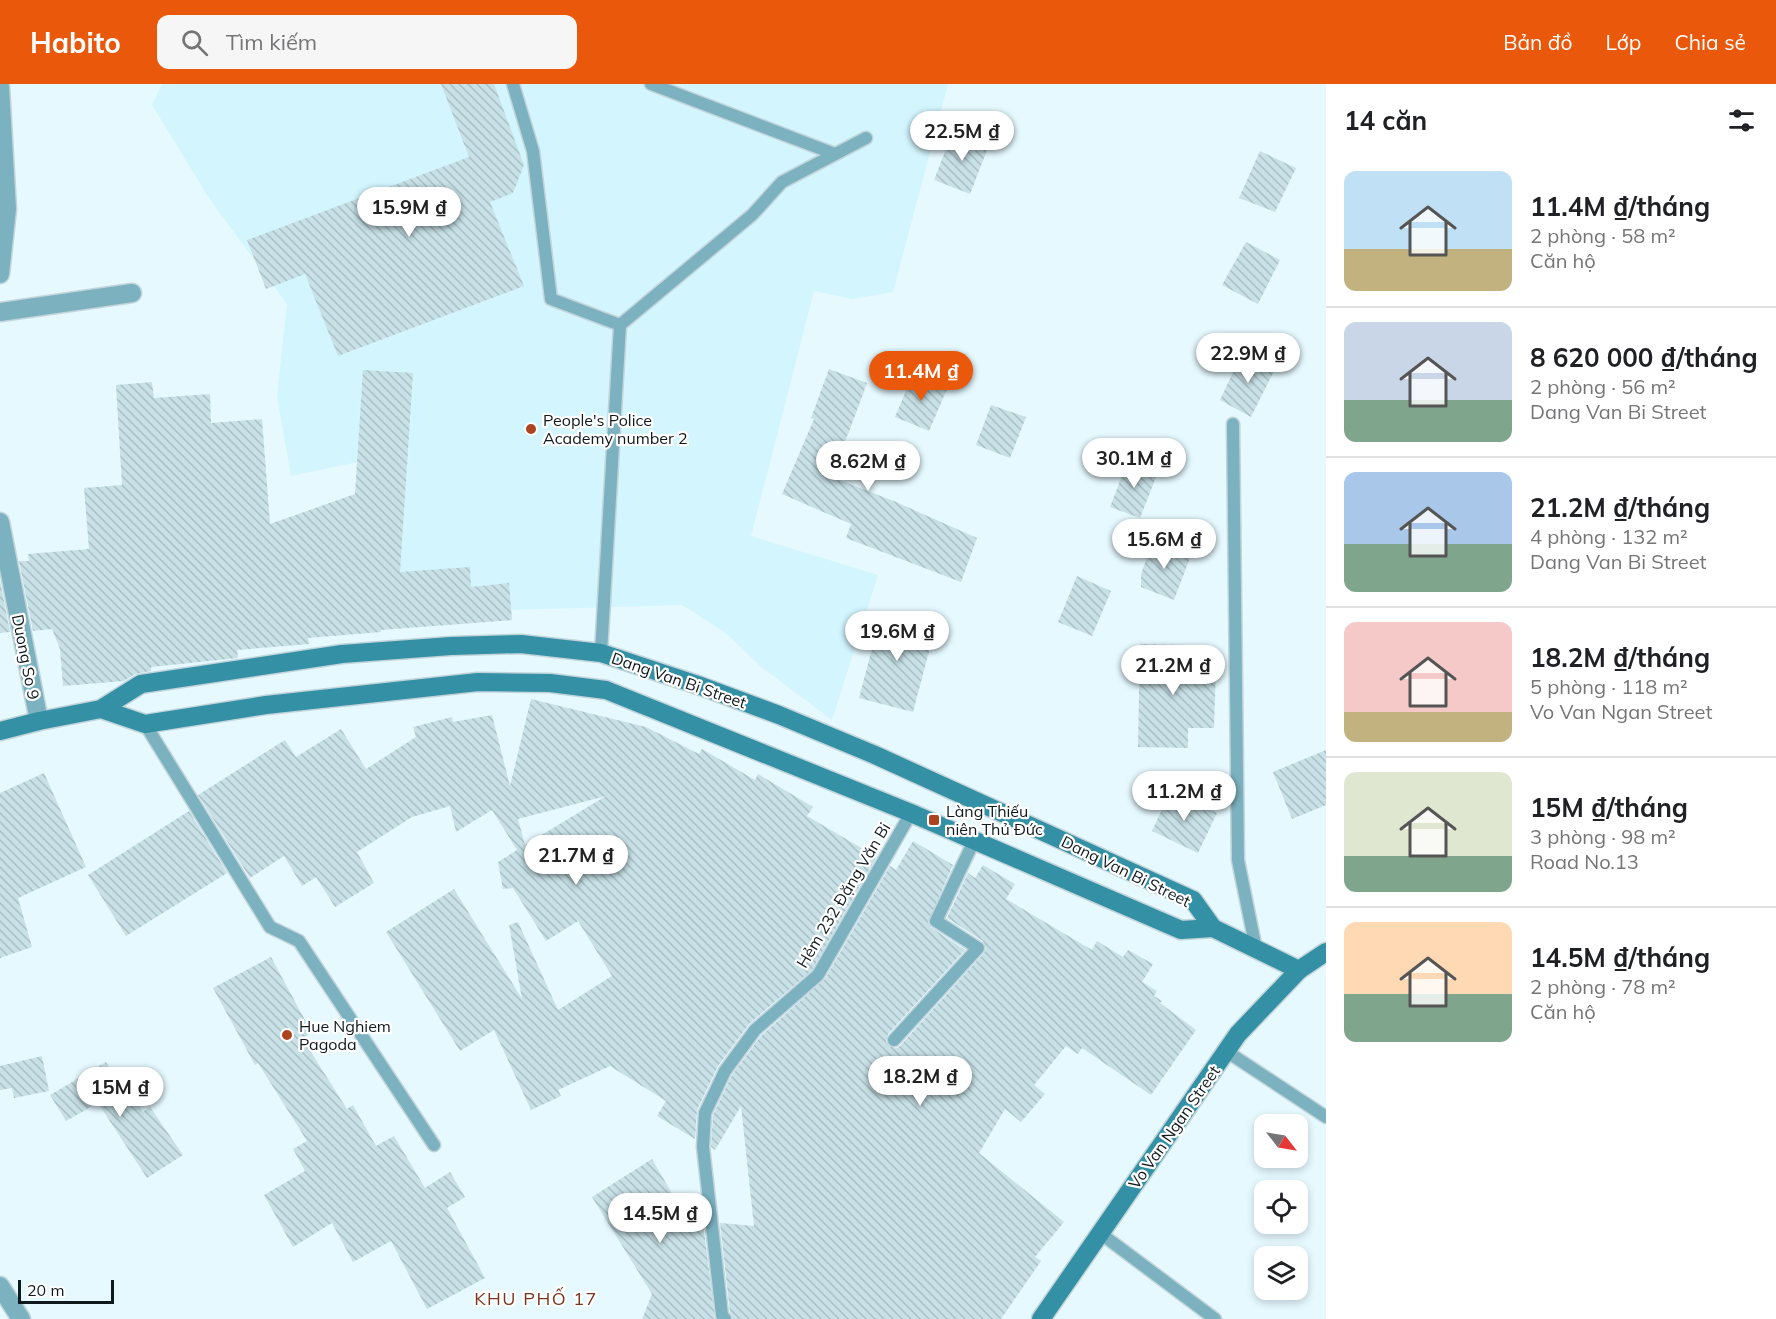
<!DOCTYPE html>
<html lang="vi">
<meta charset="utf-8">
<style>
body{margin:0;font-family:Mulish,sans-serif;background:#f6f6f6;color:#202124;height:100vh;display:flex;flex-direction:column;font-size:22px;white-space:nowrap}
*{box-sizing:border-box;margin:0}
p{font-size:20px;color:#757577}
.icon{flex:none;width:33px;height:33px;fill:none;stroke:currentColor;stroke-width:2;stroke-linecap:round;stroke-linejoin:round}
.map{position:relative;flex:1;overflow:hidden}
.drawer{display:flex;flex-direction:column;background:#fff;width:450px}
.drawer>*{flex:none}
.needle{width:39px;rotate:121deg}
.fabs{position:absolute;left:1254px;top:1030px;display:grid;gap:12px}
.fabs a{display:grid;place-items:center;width:54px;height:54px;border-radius:12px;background:#fff;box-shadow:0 3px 9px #0003;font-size:30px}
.scale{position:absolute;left:18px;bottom:15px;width:96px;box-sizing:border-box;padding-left:6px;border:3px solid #10191c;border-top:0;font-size:16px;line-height:21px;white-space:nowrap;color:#10191c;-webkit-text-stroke:4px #fff;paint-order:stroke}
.price{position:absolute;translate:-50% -51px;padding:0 14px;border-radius:21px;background:#fff;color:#222;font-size:20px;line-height:39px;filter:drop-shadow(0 2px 3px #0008)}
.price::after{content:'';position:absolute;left:50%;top:36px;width:18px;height:14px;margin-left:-9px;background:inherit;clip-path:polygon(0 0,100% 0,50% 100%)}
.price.on{background:#ea580c;color:#fff}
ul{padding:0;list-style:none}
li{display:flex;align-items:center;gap:18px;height:150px;padding:0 18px}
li+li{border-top:2px solid #e0e0e0}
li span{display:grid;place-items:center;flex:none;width:168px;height:120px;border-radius:12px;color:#555}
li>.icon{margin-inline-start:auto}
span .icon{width:72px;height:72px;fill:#fffc;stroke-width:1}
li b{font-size:26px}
h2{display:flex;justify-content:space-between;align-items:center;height:72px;padding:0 18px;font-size:26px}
header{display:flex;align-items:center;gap:36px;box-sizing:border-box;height:84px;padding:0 30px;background:#ea580c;color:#fff}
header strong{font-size:28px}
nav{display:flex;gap:33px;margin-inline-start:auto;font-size:21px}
.search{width:420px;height:54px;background:#f6f6f6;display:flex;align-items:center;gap:15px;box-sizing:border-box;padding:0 21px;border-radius:12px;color:#757577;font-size:22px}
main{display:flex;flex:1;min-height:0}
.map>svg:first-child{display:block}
.built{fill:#d2f5fe}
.building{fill:url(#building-back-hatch);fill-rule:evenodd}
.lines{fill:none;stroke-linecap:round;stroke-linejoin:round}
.service-casing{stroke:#c3d5db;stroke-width:15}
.minor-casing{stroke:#c3d5db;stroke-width:21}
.tertiary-casing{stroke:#c3d5db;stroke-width:21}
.secondary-casing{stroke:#c3d5db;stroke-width:21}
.service{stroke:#7cb2c0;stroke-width:12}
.minor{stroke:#7cb2c0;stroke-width:18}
.tertiary{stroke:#7cb2c0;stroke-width:18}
.secondary{stroke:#3491a5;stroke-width:18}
.poi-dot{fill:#ab441f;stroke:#fff;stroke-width:2}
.labels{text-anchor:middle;stroke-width:4.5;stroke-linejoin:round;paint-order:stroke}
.poi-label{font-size:16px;fill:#10191c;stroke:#fff;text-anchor:start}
.street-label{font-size:16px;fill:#10191c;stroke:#fff}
.neighbourhood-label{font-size:18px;letter-spacing:1.5px;fill:#79361f;stroke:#fff}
</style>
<header>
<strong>Habito</strong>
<div class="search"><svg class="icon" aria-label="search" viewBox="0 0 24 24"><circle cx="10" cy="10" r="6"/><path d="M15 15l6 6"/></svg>Tìm kiếm</div>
<nav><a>Bản đồ</a><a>Lớp</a><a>Chia sẻ</a></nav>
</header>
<main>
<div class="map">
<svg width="1326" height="1235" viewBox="0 0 1326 1235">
<defs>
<pattern id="building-back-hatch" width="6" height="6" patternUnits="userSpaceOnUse" patternTransform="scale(1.5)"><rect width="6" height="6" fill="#c7e1e7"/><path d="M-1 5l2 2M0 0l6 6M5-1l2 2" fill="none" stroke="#aac0c6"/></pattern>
</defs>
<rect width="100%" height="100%" fill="#e5f9ff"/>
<polygon class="built" points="162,0 948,0 893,208 852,215 814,207 751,452 878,491 832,636 760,582 726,549 682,521 410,529 358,378 291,392 277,312 287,220 211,117 152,21"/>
<g class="building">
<polygon points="441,0 494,0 524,81 513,109 490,118 524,202 338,272 305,190 266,205 247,156 469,73"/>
<polygon points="953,47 989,61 970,110 934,96"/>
<polygon points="1260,67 1296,84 1275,128 1239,114"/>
<polygon points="1246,158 1280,176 1258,220 1222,201"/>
<polygon points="1243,267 1276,283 1251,333 1220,316"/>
<polygon points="829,285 867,299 849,348 829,392 896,418 977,454 961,498 846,454 851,440 782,410 814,335 811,334"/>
<polygon points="363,286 413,289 400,488 470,483 471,503 509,499 512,536 381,546 381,548 308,554 309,560 237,566 238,574 151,583 151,587 135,590 124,597 63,602 60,565 52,545 33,547 19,477 29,477 28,470 89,465 84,404 122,401 116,301 152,298 154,314 210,310 211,339 262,335 270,440 355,410"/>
<polygon points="914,288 948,303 929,347 895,333"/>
<polygon points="991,321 1026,333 1010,374 976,361"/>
<polygon points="1128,376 1158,388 1140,434 1110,423"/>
<polygon points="1153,457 1191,471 1174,516 1141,503 1141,490"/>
<polygon points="1077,492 1111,507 1092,552 1058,538"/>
<polygon points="0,496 10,548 0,549"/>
<polygon points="882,527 936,541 913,628 859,614"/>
<polygon points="1140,560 1190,561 1190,582 1216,583 1214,644 1188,644 1188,664 1138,663"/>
<path d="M531,615L646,643L699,670L702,665L755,696L758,690L813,723L807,732L863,765L865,762L877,772L812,886L749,940L718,982L697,1026L695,1055L657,1032L666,1017L610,982L558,1006L561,1012L531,1026L494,946L460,967L386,848L454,805L522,915L509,841L518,838L558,926L612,892L578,837L546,857L513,804L503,805L498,778L517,766L492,726L456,748L450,722L412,733L357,768L374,799L335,823L316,793L302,802L284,772L250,794L198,711L285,656L296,673L341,645L366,685L416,653L413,643L452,633L453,638L492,631L510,702ZM606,712L525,761L518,735Z"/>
<polygon points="1326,666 1326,721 1292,735 1273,688"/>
<polygon points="44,689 86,783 18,814 32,863 0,874 0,709"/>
<polygon points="1170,708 1217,729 1198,769 1152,747"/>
<polygon points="189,727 227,789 126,852 88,791"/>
<polygon points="913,757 953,781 928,838 932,844 965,866 888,950 886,958 889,962 896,964 900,962 984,869 986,865 983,857 947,834 968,789 975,794 983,781 1015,800 1006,815 1092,866 1097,857 1123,873 1128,866 1153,880 1142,898 1157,907 1154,912 1162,917 1160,919 1196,946 1151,1011 1082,964 1078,970 1066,962 1034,1001 1045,1010 1021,1038 1005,1025 979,1069 1064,1138 1035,1173 1041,1177 1001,1235 733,1235 730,1228 720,1139 754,1142 741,1022 715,1066 711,1063 713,1031 732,991 761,952 825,895 890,782 896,786"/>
<polygon points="271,873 312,949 302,954 347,1025 353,1021 376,1062 394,1052 425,1104 450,1088 465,1113 447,1124 485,1194 427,1225 391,1157 353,1178 332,1139 293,1163 264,1111 305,1087 293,1065 307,1057 258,979 255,981 213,904"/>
<polygon points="42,972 49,1007 14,1014 12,1004 0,1006 0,982"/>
<polygon points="106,978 128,1017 133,1013 143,1028 150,1023 183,1071 147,1094 98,1019 66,1037 50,1011"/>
<polygon points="652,1075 688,1137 703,1138 715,1235 642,1235 652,1210 592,1113"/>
</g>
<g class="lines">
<g class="service-casing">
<g id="service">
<polyline points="513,0 533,67 551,215 620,241 601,569"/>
<polyline points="651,0 835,70"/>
<polyline points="620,241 752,131 782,98 866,54"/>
<polyline points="1233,340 1238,776 1256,865"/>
<polyline points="145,640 270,843 299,857 434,1061"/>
<polyline points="894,956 978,864 936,837 974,757"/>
<polyline points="1226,967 1326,1033"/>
<polyline points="1100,1149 1215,1235"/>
<polyline points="725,1235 722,1231 703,1063 705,1029 725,987 755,946 818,891 911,729"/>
</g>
</g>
<g class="minor-casing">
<g id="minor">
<polyline points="0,228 132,209"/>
<polyline points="0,1202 21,1235"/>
</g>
</g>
<g class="tertiary-casing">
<g id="tertiary">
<polyline points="0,3 7,125 0,190"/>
<polyline points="0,438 39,637"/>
</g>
</g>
<g class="secondary-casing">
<g id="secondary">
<polyline points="101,625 145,640 266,621 478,598 550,599 606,606 911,729 1181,846 1213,844"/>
<polyline points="0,647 39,637 101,625 141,600 342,570 451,562 521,560 601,569 698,601 779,631 875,671 1193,816 1213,844 1299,886"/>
<polyline points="1041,1235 1238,950 1299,886 1326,868"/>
</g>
</g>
<use href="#service" class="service"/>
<use href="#minor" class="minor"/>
<use href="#tertiary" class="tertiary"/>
<use href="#secondary" class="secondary"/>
</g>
<g class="poi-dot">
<circle cx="531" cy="345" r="6"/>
<rect x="928" y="730" width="12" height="12" rx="3"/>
<circle cx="287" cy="951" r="6"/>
</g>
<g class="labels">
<g class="poi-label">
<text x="543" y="342">People's Police<tspan x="543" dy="18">Academy number 2</tspan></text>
<text x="946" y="733">Làng Thiếu<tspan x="946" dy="18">niên Thủ Đức</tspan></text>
<text x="299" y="948">Hue Nghiem<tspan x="299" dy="18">Pagoda</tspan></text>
</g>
<g class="street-label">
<text transform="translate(26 573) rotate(79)" y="6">Duong So 9</text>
<text transform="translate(679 596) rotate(19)" y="6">Dang Van Bi Street</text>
<text transform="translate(1126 787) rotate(26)" y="6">Dang Van Bi Street</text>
<text transform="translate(843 811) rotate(-59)" y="6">Hẻm 232 Đặng Văn Bi</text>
<text transform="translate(1174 1043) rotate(-55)" y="6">Vo Van Ngan Street</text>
</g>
<g class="neighbourhood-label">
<text x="536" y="1221">KHU PHỐ 17</text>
</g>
</g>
</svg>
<div class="fabs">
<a><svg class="needle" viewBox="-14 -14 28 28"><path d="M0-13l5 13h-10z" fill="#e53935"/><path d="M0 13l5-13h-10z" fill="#757577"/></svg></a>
<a><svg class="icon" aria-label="locate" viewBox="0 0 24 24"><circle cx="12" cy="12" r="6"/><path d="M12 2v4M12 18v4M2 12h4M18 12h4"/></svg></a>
<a><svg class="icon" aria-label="layers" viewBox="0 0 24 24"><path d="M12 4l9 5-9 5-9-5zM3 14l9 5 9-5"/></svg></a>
</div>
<div class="scale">20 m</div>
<b class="price" style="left:962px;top:78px">22.5M ₫</b>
<b class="price" style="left:409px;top:154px">15.9M ₫</b>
<b class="price" style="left:1248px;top:300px">22.9M ₫</b>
<b class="price on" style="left:921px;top:318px">11.4M ₫</b>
<b class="price" style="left:1134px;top:405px">30.1M ₫</b>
<b class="price" style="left:868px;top:408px">8.62M ₫</b>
<b class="price" style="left:1164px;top:486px">15.6M ₫</b>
<b class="price" style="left:897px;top:578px">19.6M ₫</b>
<b class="price" style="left:1173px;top:612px">21.2M ₫</b>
<b class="price" style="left:1184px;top:738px">11.2M ₫</b>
<b class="price" style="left:576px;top:802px">21.7M ₫</b>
<b class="price" style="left:920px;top:1023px">18.2M ₫</b>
<b class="price" style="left:120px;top:1034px">15M ₫</b>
<b class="price" style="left:660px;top:1160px">14.5M ₫</b>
</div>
<section class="drawer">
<h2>14 căn<svg class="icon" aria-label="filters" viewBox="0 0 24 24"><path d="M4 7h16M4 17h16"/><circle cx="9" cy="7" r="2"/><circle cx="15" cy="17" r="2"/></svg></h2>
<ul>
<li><span style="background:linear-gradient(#bfe0f5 65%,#c2b280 0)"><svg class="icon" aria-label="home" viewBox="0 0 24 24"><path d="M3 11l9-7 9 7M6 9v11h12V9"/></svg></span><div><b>11.4M ₫/tháng</b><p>2 phòng · 58 m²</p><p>Căn hộ</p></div></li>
<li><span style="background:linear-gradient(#c9d6e8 65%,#7fa58c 0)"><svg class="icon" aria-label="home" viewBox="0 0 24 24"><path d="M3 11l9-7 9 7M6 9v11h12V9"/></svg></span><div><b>8 620 000 ₫/tháng</b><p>2 phòng · 56 m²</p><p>Dang Van Bi Street</p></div></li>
<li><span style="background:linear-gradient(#a9c7e8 60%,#7fa58c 0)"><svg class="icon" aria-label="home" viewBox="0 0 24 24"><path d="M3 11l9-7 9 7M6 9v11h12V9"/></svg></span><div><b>21.2M ₫/tháng</b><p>4 phòng · 132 m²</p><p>Dang Van Bi Street</p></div></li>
<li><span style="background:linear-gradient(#f6c9c9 75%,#c2b280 0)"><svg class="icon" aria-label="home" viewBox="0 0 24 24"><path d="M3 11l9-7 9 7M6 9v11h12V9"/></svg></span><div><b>18.2M ₫/tháng</b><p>5 phòng · 118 m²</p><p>Vo Van Ngan Street</p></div></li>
<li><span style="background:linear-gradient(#dfe7d0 70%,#7fa58c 0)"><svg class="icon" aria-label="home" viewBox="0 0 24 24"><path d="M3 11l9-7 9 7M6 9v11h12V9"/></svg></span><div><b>15M ₫/tháng</b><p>3 phòng · 98 m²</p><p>Road No.13</p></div></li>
<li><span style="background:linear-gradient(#ffd9b3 60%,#7fa58c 0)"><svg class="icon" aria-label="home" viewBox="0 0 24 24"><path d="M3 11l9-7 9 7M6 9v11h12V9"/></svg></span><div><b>14.5M ₫/tháng</b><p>2 phòng · 78 m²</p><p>Căn hộ</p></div></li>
</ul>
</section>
</main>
